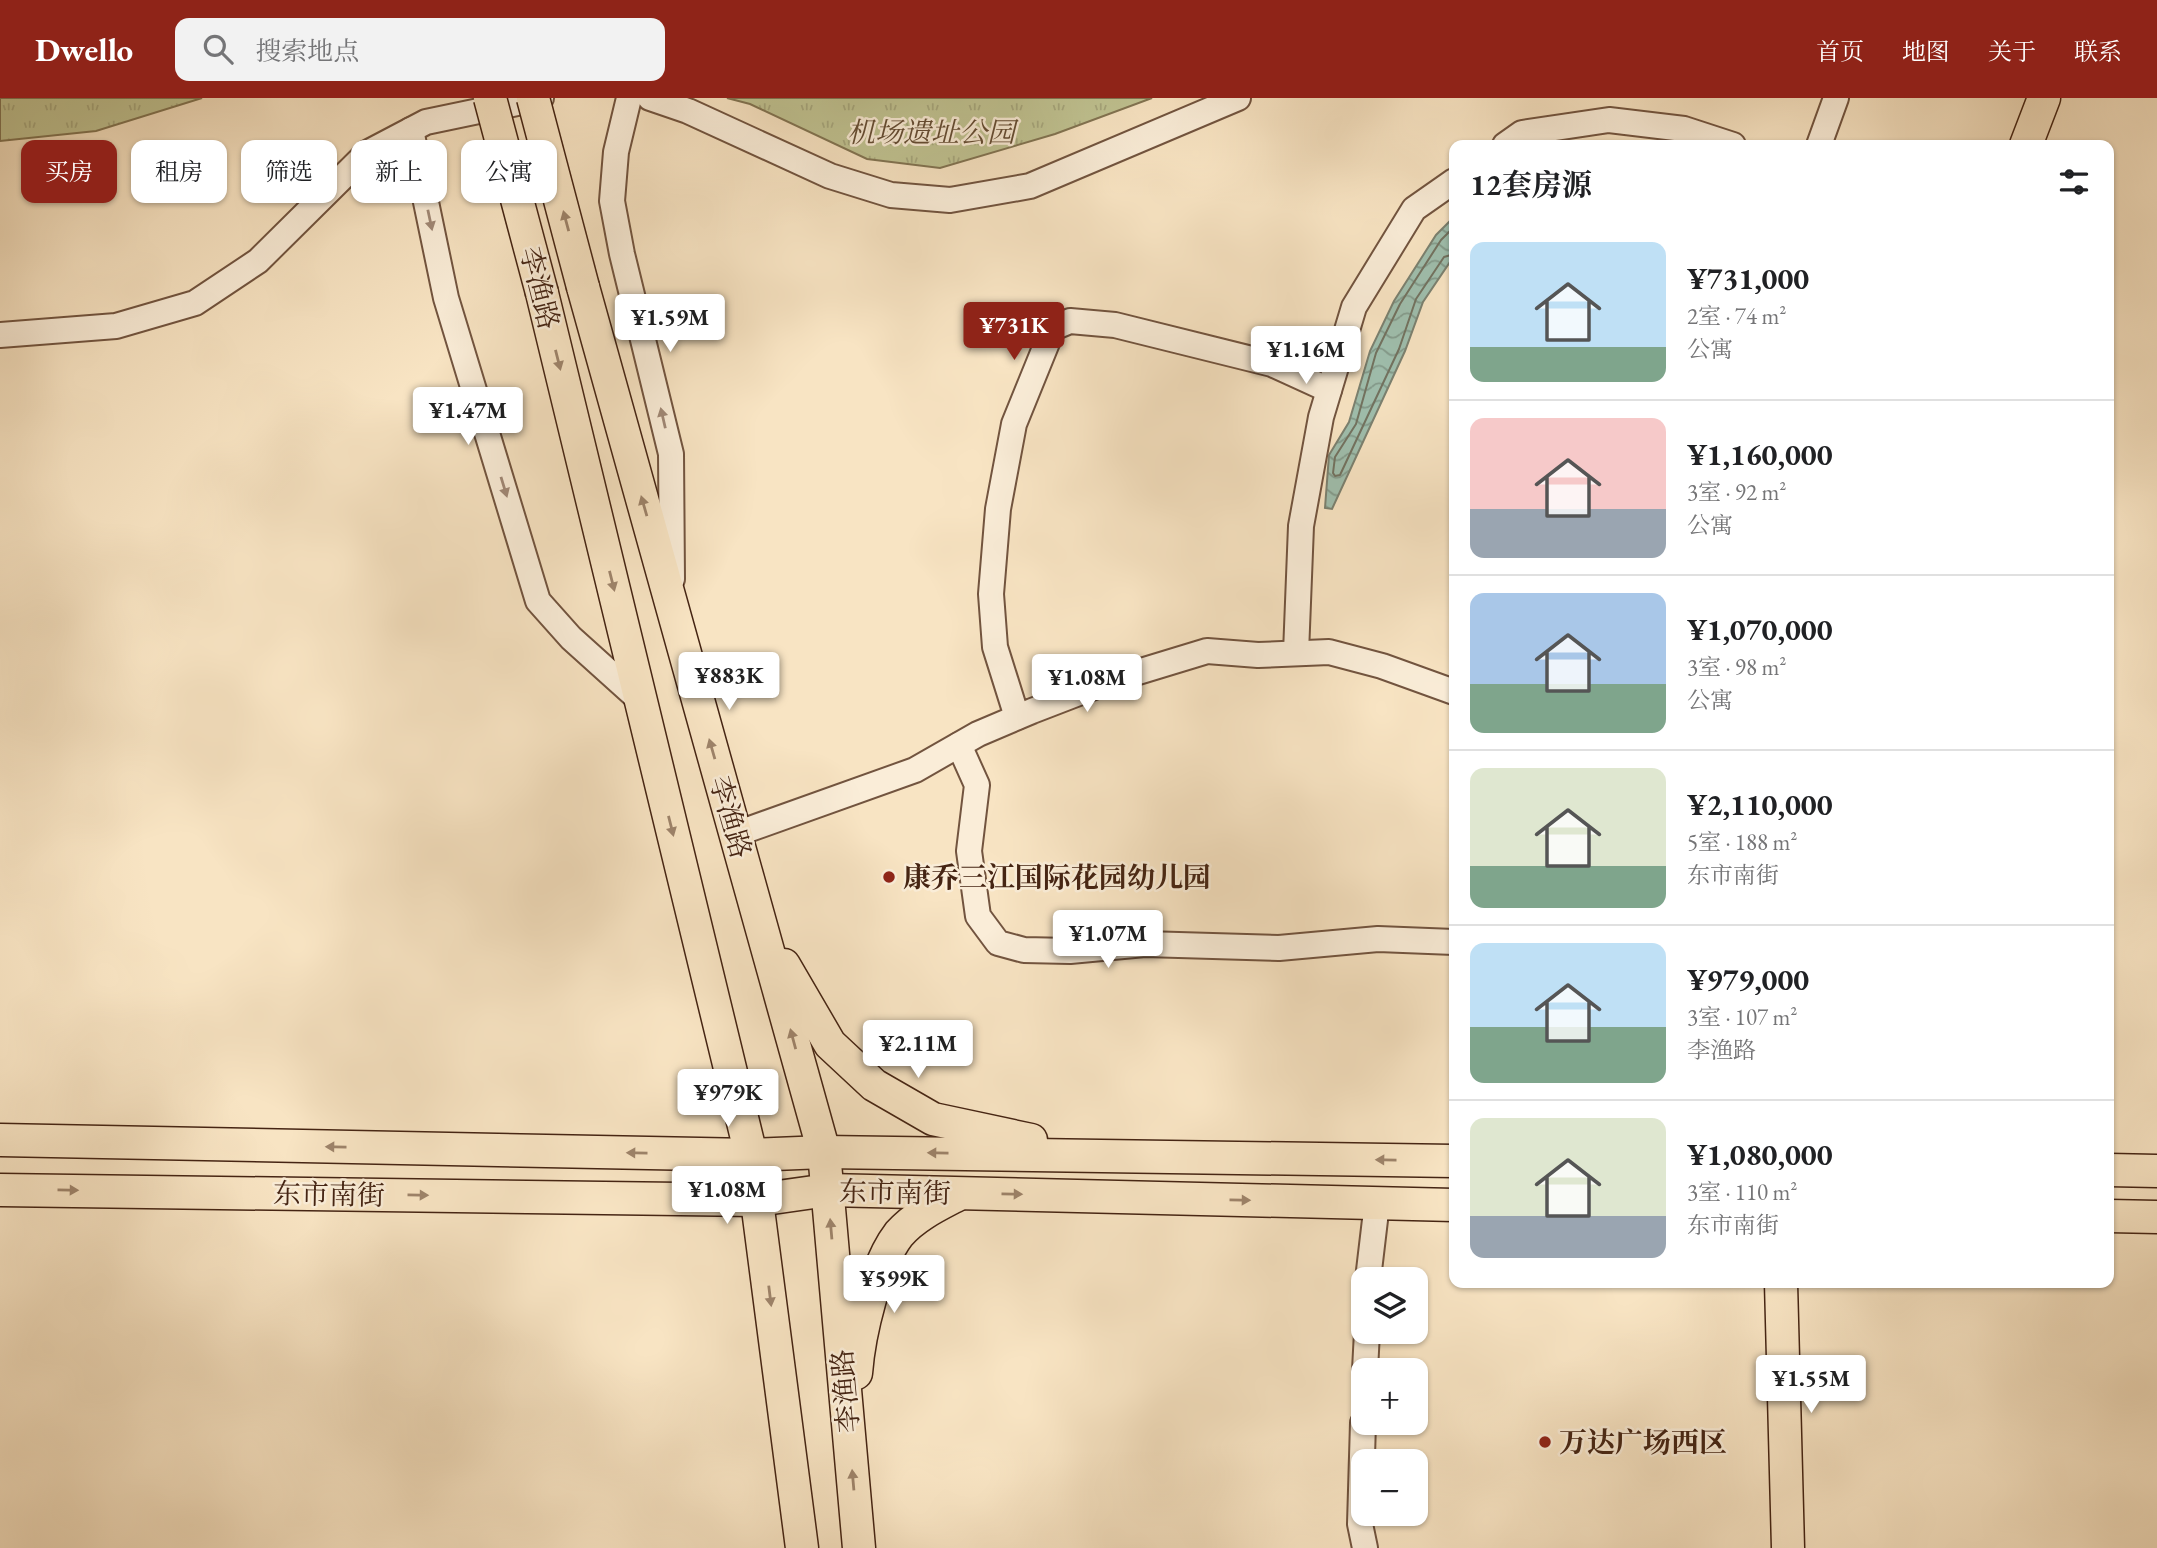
<!DOCTYPE html>
<html lang="zh">
<meta charset="utf-8">
<style>
body{margin:0;font-family:"EB Garamond","Noto Serif SC",serif;background:#f2f2f2;color:#202124;height:100vh;display:flex;flex-direction:column;font-size:26px;white-space:nowrap}
*{box-sizing:border-box;margin:0}
p{font-size:23px;color:#757577}
.icon{flex:none;width:38px;height:38px;fill:none;stroke:currentColor;stroke-width:2;stroke-linecap:round;stroke-linejoin:round}
.map{position:relative;flex:1;overflow:hidden}
.panel{position:absolute;left:1449px;top:42px;width:665px;height:1148px;display:flex;flex-direction:column;background:#fff;border-radius:14px;box-shadow:0 2px 5px #0004}
.panel>*{flex:none}
.hud{position:absolute;left:21px;top:42px;width:665px;height:63px;display:flex;gap:14px}
.controls{position:absolute;left:1351px;top:1169px;display:grid;gap:14px}
.controls a{display:grid;place-items:center;width:77px;height:77px;border-radius:14px;background:#fff;box-shadow:0 2px 5px #0004;font-size:35px}
.price{position:absolute;translate:-50% -60px;padding:0 16px;border-radius:7px;background:#fff;color:#222;font-size:23px;line-height:46px;filter:drop-shadow(0 2px 4px #0008)}
.price::after{content:'';position:absolute;left:50%;top:42px;width:21px;height:16px;margin-left:-10px;background:inherit;clip-path:polygon(0 0,100% 0,50% 100%)}
.price.on{background:#8f2418;color:#fff}
ul{padding:0;list-style:none}
li{display:flex;align-items:center;gap:21px;height:175px;padding:0 21px}
li+li{border-top:2px solid #e0e0e0}
li span{display:grid;place-items:center;flex:none;width:196px;height:140px;border-radius:14px;color:#555}
li>.icon{margin-inline-start:auto}
span .icon{width:84px;height:84px;fill:#fffc;stroke-width:1}
li b{font-size:30px}
h2{display:flex;justify-content:space-between;align-items:center;height:84px;padding:0 21px;font-size:30px}
.chip{padding:0 24px;border-radius:14px;background:#fff;box-shadow:0 2px 5px #0004;font-size:24px;line-height:63px}
.chip.on{background:#8f2418;color:#fff}
header{display:flex;align-items:center;gap:42px;box-sizing:border-box;height:98px;padding:0 35px;background:#8f2418;color:#fff}
header strong{font-size:33px}
nav{display:flex;gap:38px;margin-inline-start:auto;font-size:24px}
.search{width:490px;height:63px;background:#f2f2f2;display:flex;align-items:center;gap:18px;box-sizing:border-box;padding:0 24px;border-radius:14px;color:#757577;font-size:26px}
.map>svg:first-child{display:block}
.park{fill:url(#park-tufts);stroke:#827452;stroke-width:2}
.water{fill:url(#water-waves);stroke:#7b8170;stroke-width:2}
.lines{fill:none;stroke-linecap:round;stroke-linejoin:round}
.shore{stroke:#727260;stroke-width:2}
.minor-casing{stroke:#72543f;stroke-width:28}
.major-casing{stroke:#452413;stroke-width:35}
.minor{stroke:#faedd8;stroke-width:24}
.major{stroke:#f8e4c3;stroke-width:32}
.major-bridge-casing{stroke:#452413;stroke-width:35;stroke-linecap:butt}
.major-bridge{stroke:#f8e4c3;stroke-width:32}
.oneway{fill:#a08876}
.oneway2{fill:#9e846b}
.poi-dot{fill:#8f2418;stroke:#faedd8;stroke-width:2.5}
.labels{text-anchor:middle;stroke-width:5;stroke-linejoin:round;paint-order:stroke}
.park-label{font-size:28px;font-style:italic;fill:#644c33;stroke:#faedd8}
.street-label{font-size:28px;fill:#452413;stroke:#faedd8}
.poi-label{font-size:28px;font-weight:bold;fill:#452413;stroke:#faedd8;text-anchor:start}
</style>
<header>
<strong>Dwello</strong>
<div class="search"><svg class="icon" aria-label="search" viewBox="0 0 24 24"><circle cx="10" cy="10" r="6"/><path d="M15 15l6 6"/></svg>搜索地点</div>
<nav><a>首页</a><a>地图</a><a>关于</a><a>联系</a></nav>
</header>
<div class="map">
<svg width="2157" height="1450" viewBox="0 0 2157 1450">
<defs>
<pattern id="park-tufts" width="24" height="20" patternUnits="userSpaceOnUse" patternTransform="scale(1.75)"><rect width="24" height="20" fill="#c0c392"/><path d="M3 7l-1-3M5 7V3M7 7l1-3M15 17l-1-3M17 17v-4M19 17l1-3" fill="none" stroke="#a6a77d"/></pattern>
<pattern id="water-waves" width="16" height="10" patternUnits="userSpaceOnUse" patternTransform="scale(1.75)"><rect width="16" height="10" fill="#9fbfae"/><path d="M0 5q4-4 8 0t8 0" fill="none" stroke="#839b8c"/></pattern>
</defs>
<rect width="100%" height="100%" fill="#f8e4c3"/>
<filter id="stains"><feTurbulence type="fractalNoise" baseFrequency=".00286" numOctaves="4"/><feColorMatrix values="0 0 0 0 .2 0 0 0 0 .09 0 0 0 0 .02 0 0 0 .5 -.17"/></filter>
<radialGradient id="worn" r=".72"><stop offset=".6" stop-color="#630" stop-opacity="0"/><stop offset="1" stop-color="#630" stop-opacity=".3"/></radialGradient>
<g class="park">
<polygon points="0,0 202,0 96,33 0,43"/>
<polygon points="727,0 1152,0 1055,36 940,70 867,61 750,6"/>
</g>
<polygon class="water" points="1454,119 1454,163 1450,164 1423,204 1405,253 1332,411 1325,410 1329,357 1349,324 1370,253 1394,203 1436,137"/>
<g class="lines">
<polyline class="shore" points="1454,129 1441,142 1400,206 1376,255 1356,326 1335,359 1333,375 1335,378 1340,377 1399,251 1416,201 1444,159 1454,156"/>
<g class="minor-casing">
<g id="minor">
<polyline points="629,0 616,54 612,103 622,156 671,356 672,481"/>
<polyline points="650,0 688,13 830,78 891,97 950,102 1030,88 1238,0"/>
<polyline points="411,32 446,200 538,503 571,540 641,603"/>
<polyline points="1505,47 1522,35 1609,22 1684,31 1733,47"/>
<polyline points="1819,47 1836,0"/>
<polyline points="0,237 116,228 195,205 258,163 367,55 426,24 541,0"/>
<polyline points="1296,555 1301,428 1321,319 1354,209 1414,111 1454,83"/>
<polyline points="1017,619 995,549 991,496 998,411 1014,326 1053,230 1070,223 1115,227 1272,266 1329,292"/>
<polyline points="959,647 977,687 969,753 978,818 998,845 1024,852 1070,853 1145,846 1279,850 1378,841 1454,844"/>
<polyline points="736,736 915,672 978,636 1032,613 1115,581 1207,553 1258,557 1329,554 1382,568 1454,594"/>
<polyline points="1368,1181 1377,1105"/>
<polyline points="1365,1272 1367,1234"/>
<polyline points="1363,1325 1360,1426 1365,1450"/>
</g>
</g>
<g class="major-casing">
<g id="major">
<polyline points="2026,47 2044,0"/>
<polyline points="583,189 824,1054 859,1450"/>
<polyline points="542,195 751,1057 802,1450"/>
<polyline points="784,867 830,946 874,987 933,1021 1031,1042"/>
<polyline points="0,1042 751,1057 824,1054 1454,1063"/>
<polyline points="2109,1072 2157,1073"/>
<polyline points="0,1092 757,1102 828,1092 1454,1107"/>
<polyline points="2109,1118 2157,1119"/>
<polyline points="1781,1185 1788,1450"/>
<path d="M856,1275C859,1236 875,1167 899,1136C915,1118 936,1108 957,1097"/>
</g>
</g>
<use href="#minor" class="minor"/>
<use href="#major" class="major"/>
<g class="major-bridge-casing">
<g id="major-bridge">
<polyline points="490,0 542,195"/>
<polyline points="533,0 583,189"/>
</g>
</g>
<use href="#major-bridge" class="major-bridge"/>
</g>
<defs><path id="oneway-solid" d="M-6-.8H1V-3.2L6.5 0L1 3.2V.8H-6Z" transform="scale(1.75)"/></defs>
<g class="oneway">
<use href="#oneway-solid" transform="translate(430 122) rotate(78)"/>
<use href="#oneway-solid" transform="translate(663 320) rotate(-103)"/>
<use href="#oneway-solid" transform="translate(504 389) rotate(73)"/>
</g>
<g class="oneway2">
<use href="#oneway-solid" transform="translate(566 123) rotate(-105)"/>
<use href="#oneway-solid" transform="translate(558 262) rotate(76)"/>
<use href="#oneway-solid" transform="translate(644 408) rotate(-106)"/>
<use href="#oneway-solid" transform="translate(612 483) rotate(76)"/>
<use href="#oneway-solid" transform="translate(712 651) rotate(-106)"/>
<use href="#oneway-solid" transform="translate(671 728) rotate(76)"/>
<use href="#oneway-solid" transform="translate(793 941) rotate(-105)"/>
<use href="#oneway-solid" transform="translate(336 1049) rotate(-179)"/>
<use href="#oneway-solid" transform="translate(637 1055) rotate(-179)"/>
<use href="#oneway-solid" transform="translate(938 1055) rotate(-179)"/>
<use href="#oneway-solid" transform="translate(1386 1062) rotate(-179)"/>
<use href="#oneway-solid" transform="translate(68 1092) rotate(1)"/>
<use href="#oneway-solid" transform="translate(1012 1096) rotate(1)"/>
<use href="#oneway-solid" transform="translate(418 1097) rotate(1)"/>
<use href="#oneway-solid" transform="translate(1240 1102) rotate(1)"/>
<use href="#oneway-solid" transform="translate(831 1131) rotate(-95)"/>
<use href="#oneway-solid" transform="translate(770 1198) rotate(83)"/>
<use href="#oneway-solid" transform="translate(853 1382) rotate(-95)"/>
</g>
<g class="poi-dot">
<circle cx="889" cy="779" r="7"/>
<circle cx="1545" cy="1344" r="7"/>
</g>
<g class="labels">
<g class="park-label">
<text x="931" y="44">机场遗址公园</text>
</g>
<g class="street-label">
<text transform="translate(540 190) rotate(76)" y="10">李渔路</text>
<text transform="translate(731 719) rotate(74)" y="10">李渔路</text>
<text transform="translate(895 1094) rotate(1)" y="10">东市南街</text>
<text transform="translate(329 1096) rotate(1)" y="10">东市南街</text>
<text transform="translate(845 1293) rotate(-95)" y="10">李渔路</text>
</g>
<g class="poi-label">
<text x="903" y="789">康乔三江国际花园幼儿园</text>
<text x="1559" y="1354">万达广场西区</text>
</g>
</g>
<rect width="100%" height="100%" filter="url(#stains)"/>
<rect width="100%" height="100%" fill="url(#worn)"/>
</svg>
<div class="controls">
<a><svg class="icon" aria-label="layers" viewBox="0 0 24 24"><path d="M12 4l9 5-9 5-9-5zM3 14l9 5 9-5"/></svg></a>
<a>+</a>
<a>−</a>
</div>
<b class="price" style="left:670px;top:256px">¥1.59M</b>
<b class="price on" style="left:1014px;top:264px">¥731K</b>
<b class="price" style="left:1306px;top:288px">¥1.16M</b>
<b class="price" style="left:468px;top:349px">¥1.47M</b>
<b class="price" style="left:729px;top:614px">¥883K</b>
<b class="price" style="left:1087px;top:616px">¥1.08M</b>
<b class="price" style="left:1108px;top:872px">¥1.07M</b>
<b class="price" style="left:918px;top:982px">¥2.11M</b>
<b class="price" style="left:728px;top:1031px">¥979K</b>
<b class="price" style="left:727px;top:1128px">¥1.08M</b>
<b class="price" style="left:894px;top:1217px">¥599K</b>
<b class="price" style="left:1811px;top:1317px">¥1.55M</b>
<div class="hud">
<a class="chip on">买房</a>
<a class="chip">租房</a>
<a class="chip">筛选</a>
<a class="chip">新上</a>
<a class="chip">公寓</a>
</div>
<section class="panel">
<h2>12套房源<svg class="icon" aria-label="filters" viewBox="0 0 24 24"><path d="M4 7h16M4 17h16"/><circle cx="9" cy="7" r="2"/><circle cx="15" cy="17" r="2"/></svg></h2>
<ul>
<li><span style="background:linear-gradient(#bfe0f5 75%,#7fa58c 0)"><svg class="icon" aria-label="home" viewBox="0 0 24 24"><path d="M3 11l9-7 9 7M6 9v11h12V9"/></svg></span><div><b>¥731,000</b><p>2室 · 74 m²</p><p>公寓</p></div></li>
<li><span style="background:linear-gradient(#f6c9c9 65%,#9aa5b1 0)"><svg class="icon" aria-label="home" viewBox="0 0 24 24"><path d="M3 11l9-7 9 7M6 9v11h12V9"/></svg></span><div><b>¥1,160,000</b><p>3室 · 92 m²</p><p>公寓</p></div></li>
<li><span style="background:linear-gradient(#a9c7e8 65%,#7fa58c 0)"><svg class="icon" aria-label="home" viewBox="0 0 24 24"><path d="M3 11l9-7 9 7M6 9v11h12V9"/></svg></span><div><b>¥1,070,000</b><p>3室 · 98 m²</p><p>公寓</p></div></li>
<li><span style="background:linear-gradient(#dfe7d0 70%,#7fa58c 0)"><svg class="icon" aria-label="home" viewBox="0 0 24 24"><path d="M3 11l9-7 9 7M6 9v11h12V9"/></svg></span><div><b>¥2,110,000</b><p>5室 · 188 m²</p><p>东市南街</p></div></li>
<li><span style="background:linear-gradient(#bfe0f5 60%,#7fa58c 0)"><svg class="icon" aria-label="home" viewBox="0 0 24 24"><path d="M3 11l9-7 9 7M6 9v11h12V9"/></svg></span><div><b>¥979,000</b><p>3室 · 107 m²</p><p>李渔路</p></div></li>
<li><span style="background:linear-gradient(#dfe7d0 70%,#9aa5b1 0)"><svg class="icon" aria-label="home" viewBox="0 0 24 24"><path d="M3 11l9-7 9 7M6 9v11h12V9"/></svg></span><div><b>¥1,080,000</b><p>3室 · 110 m²</p><p>东市南街</p></div></li>
</ul>
</section>
</div>
